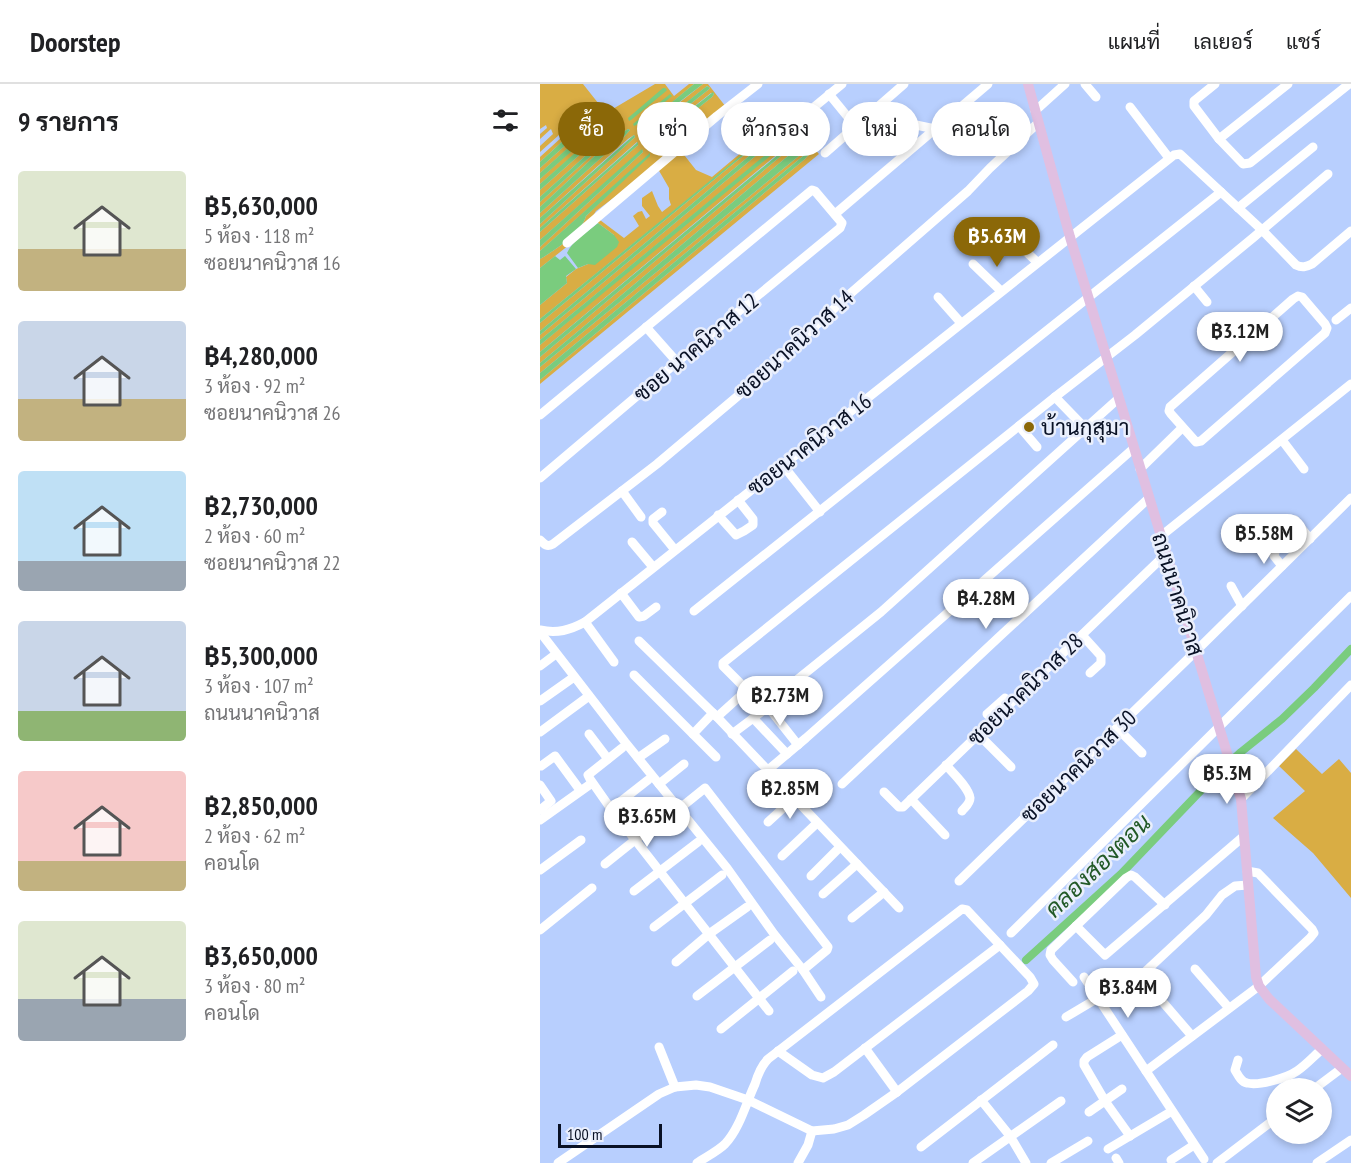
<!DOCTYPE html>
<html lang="th">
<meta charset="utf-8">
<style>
body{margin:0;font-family:"PT Sans Narrow",Sarabun,sans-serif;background:#f2f2f2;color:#202124;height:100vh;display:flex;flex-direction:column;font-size:22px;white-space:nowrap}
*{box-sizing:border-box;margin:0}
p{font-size:20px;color:#757577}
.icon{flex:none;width:33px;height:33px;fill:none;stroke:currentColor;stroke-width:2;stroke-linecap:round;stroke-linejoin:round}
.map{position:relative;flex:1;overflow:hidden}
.drawer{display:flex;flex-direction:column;background:#fff;width:540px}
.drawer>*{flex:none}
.top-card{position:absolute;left:18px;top:18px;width:570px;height:54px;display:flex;gap:12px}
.fabs{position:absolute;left:726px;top:994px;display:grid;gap:12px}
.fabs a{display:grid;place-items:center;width:66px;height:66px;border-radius:50%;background:#fff;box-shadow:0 3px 9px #0003;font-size:30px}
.scale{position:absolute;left:18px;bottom:15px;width:104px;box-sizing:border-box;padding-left:6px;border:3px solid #091125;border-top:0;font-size:16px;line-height:21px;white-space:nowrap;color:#091125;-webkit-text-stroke:4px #eaeffc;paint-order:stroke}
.price{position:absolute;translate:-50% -51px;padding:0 14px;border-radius:21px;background:#fff;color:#222;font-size:20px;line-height:39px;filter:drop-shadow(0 2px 3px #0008)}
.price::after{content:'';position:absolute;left:50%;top:36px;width:18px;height:14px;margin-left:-9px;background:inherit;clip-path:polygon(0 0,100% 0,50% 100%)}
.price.active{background:#8b6808;color:#fff}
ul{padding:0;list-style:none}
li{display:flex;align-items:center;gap:18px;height:150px;padding:0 18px}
li span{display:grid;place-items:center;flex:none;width:168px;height:120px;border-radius:6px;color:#555}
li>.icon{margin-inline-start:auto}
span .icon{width:72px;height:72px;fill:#fffc;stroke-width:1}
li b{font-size:26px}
h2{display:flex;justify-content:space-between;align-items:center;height:72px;padding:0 18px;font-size:26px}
.pill{padding:0 21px;border-radius:27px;background:#fff;box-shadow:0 3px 9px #0003;font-size:21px;line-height:54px}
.pill.active{background:#8b6808;color:#fff}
header{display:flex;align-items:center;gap:36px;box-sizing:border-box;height:84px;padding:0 30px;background:#fff;border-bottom:2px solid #e0e0e0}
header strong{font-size:28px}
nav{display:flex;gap:33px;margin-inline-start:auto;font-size:21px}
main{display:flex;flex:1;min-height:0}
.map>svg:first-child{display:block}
.green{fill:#d9ad44;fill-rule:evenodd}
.water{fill:#7acc7e}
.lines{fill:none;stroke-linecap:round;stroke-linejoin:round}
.canal{stroke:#7acc7e;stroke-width:8}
.minor{stroke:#fff;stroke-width:9}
.major{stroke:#e0bfe1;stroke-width:10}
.poi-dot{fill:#8b6808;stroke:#eaeffc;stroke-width:2}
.labels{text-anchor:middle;stroke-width:5;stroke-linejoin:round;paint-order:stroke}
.street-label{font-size:22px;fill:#091125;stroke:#eaeffc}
.poi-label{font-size:22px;fill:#091125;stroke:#eaeffc;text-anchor:start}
.water-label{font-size:24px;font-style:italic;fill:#225927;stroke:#eaeffc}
</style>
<header>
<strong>Doorstep</strong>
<nav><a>แผนที่</a><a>เลเยอร์</a><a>แชร์</a></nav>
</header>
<main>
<section class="drawer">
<h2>9 รายการ<svg class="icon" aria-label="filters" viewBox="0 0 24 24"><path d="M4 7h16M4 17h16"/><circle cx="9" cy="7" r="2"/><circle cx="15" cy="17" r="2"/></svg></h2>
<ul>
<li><span style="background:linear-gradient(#dfe7d0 65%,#c2b280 0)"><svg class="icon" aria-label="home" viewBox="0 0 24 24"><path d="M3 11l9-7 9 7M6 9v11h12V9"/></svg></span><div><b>฿5,630,000</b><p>5 ห้อง · 118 m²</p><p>ซอยนาคนิวาส 16</p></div></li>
<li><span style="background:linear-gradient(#c9d6e8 65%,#c2b280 0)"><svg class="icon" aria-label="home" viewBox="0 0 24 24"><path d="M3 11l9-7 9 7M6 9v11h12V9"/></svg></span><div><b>฿4,280,000</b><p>3 ห้อง · 92 m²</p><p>ซอยนาคนิวาส 26</p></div></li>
<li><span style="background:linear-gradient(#bfe0f5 75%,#9aa5b1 0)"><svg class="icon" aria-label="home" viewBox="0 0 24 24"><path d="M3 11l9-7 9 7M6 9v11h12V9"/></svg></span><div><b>฿2,730,000</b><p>2 ห้อง · 60 m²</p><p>ซอยนาคนิวาส 22</p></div></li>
<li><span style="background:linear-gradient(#c9d6e8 75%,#8fb573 0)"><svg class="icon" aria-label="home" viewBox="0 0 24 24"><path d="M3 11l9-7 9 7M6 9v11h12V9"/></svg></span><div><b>฿5,300,000</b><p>3 ห้อง · 107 m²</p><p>ถนนนาคนิวาส</p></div></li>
<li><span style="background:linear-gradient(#f6c9c9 75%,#c2b280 0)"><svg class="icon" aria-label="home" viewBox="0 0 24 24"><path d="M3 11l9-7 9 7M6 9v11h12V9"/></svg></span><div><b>฿2,850,000</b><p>2 ห้อง · 62 m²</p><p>คอนโด</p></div></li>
<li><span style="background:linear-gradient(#dfe7d0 65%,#9aa5b1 0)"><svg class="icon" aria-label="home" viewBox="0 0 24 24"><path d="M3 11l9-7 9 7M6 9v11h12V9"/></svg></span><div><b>฿3,650,000</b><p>3 ห้อง · 80 m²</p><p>คอนโด</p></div></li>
</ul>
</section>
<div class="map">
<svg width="811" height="1079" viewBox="0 0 811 1079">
<rect width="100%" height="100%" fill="#b8cffe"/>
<g class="green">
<path d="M0,0H43L66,29L115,0H125L134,12L149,0H154L99,46L102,48L163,0H168L186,23L114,84L56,127L47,142L34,157L0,184V175C15,166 41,150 46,132L110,70L0,167V163L103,68L102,66L0,156V148L98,61L97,58L0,144V140L95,53L94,51L88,55L0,134V129L83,54L90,46L88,45L73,55L0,123V118L72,53L78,46L75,45L0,113V106L45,66V63L44,62L0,100V95L39,60L34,59L0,89V84L28,59L27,55H25L0,78V73L22,53L19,51L0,68V62L13,50L11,45L0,55V50L7,44L6,41L0,45ZM167,2L170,4L168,6L106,55L105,52ZM171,9H173L174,10L172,13L110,62L108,59ZM157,30L159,33L117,67L114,66V64Z"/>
<polygon points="245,32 279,70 0,300 0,296 265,75 270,69 268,68 0,289 0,283 265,67 260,62 0,279 0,273 259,57 257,55 234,73 0,268 0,261 253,49 0,256 0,251 248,45 247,42 245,42 0,247 0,239 215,62 242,39 0,235 0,221 27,199 26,193 36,185 48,180 74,151 58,139 58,137 60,136 84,154 99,142 93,132 98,128 102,127 106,135 110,132 102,122 102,114 112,107 118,122 122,128 131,121 129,115 129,104 118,85 141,67 156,86 172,93"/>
<polygon points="756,665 782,690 799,675 811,689 811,814 773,769 733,734 765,707 739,682"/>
</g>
<g class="water">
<polygon points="154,0 163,0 100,48 98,46"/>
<polygon points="167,2 170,4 168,6 106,55 105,51"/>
<polygon points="123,4 125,4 127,6 125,8 91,36 89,37 88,34"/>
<polygon points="173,8 174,10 172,13 112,61 108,61 108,59"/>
<polygon points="130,10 132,12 100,39 94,42 93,40"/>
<polygon points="158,29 159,33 117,67 114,66 114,65"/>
<polygon points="243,38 215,62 0,239 0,235 241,39"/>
<polygon points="80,42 72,53 0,118 0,113 75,45"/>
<polygon points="245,42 247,42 248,45 0,251 0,247"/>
<polygon points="88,45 90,46 83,54 0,129 0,123 73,55"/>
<polygon points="252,49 254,52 252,54 0,261 0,256"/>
<polygon points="94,51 95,53 0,140 0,134"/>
<polygon points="25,55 29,57 28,59 0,84 0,78"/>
<polygon points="257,55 259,57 0,273 0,268"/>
<polygon points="38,58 40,60 0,95 0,89 29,63"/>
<polygon points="98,58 98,61 0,148 0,144"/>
<polygon points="44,61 45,66 0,106 0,100"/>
<polygon points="264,61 266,63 265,67 0,283 0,279 260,62"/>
<polygon points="102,65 103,68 0,163 0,156"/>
<polygon points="268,68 271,68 265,75 0,296 0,289"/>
<path d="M110,69V72L46,132C41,150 15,166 0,175V167Z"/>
<path d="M58,139L74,151L79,158L77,163L55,181L48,180L38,184L27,169C32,157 47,148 58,139Z"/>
<polygon points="15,172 20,176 25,172 36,185 26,192 27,199 0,221 0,184"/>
</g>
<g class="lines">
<polyline class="canal" points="486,876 581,790 672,695 701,668 742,635 774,604 811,565"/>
<g class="minor">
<polyline points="545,0 556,13"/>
<polyline points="675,0 654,17 654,22 679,55 703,80 710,79 809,0"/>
<polyline points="289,10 316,43"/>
<polyline points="590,23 629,74"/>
<polyline points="495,27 525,0"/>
<polyline points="256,38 302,0"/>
<polyline points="376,41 395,45"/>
<polyline points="679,55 748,0"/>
<polyline points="285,69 364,0"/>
<polyline points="698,124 773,63"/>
<polyline points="295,130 448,0"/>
<polyline points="27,159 177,32 218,0"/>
<polyline points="454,163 471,158 478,160 497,178"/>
<polyline points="433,180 461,207"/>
<polyline points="654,202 667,218"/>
<polygon points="758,212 762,213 785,240 787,244 785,249 661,357 656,358 631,330 629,327 630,323 753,215"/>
<polyline points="398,213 421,239"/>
<polyline points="796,236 811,224"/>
<polyline points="106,243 137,278"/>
<polyline points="515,313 545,344"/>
<polyline points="0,331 272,106 275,107 302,139 300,144 137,278 0,394"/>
<polyline points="479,342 497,363"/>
<polyline points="742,356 764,385"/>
<polyline points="242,380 280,428"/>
<polyline points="600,385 642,344"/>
<polyline points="82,407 101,433"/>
<polyline points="122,428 113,435 113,439 135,466"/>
<polyline points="178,431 196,451 204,447 213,441 213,435 198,416"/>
<polyline points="755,436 770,455"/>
<polyline points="621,452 811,300"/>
<path d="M0,456C5,461 7,463 13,460L117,380L218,295L311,209L428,107L450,84L498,39"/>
<polyline points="92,458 113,483"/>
<polyline points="736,465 734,472 742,482"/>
<polyline points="691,502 702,522"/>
<polyline points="81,509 99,533 104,532 116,523"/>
<polyline points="154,527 681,108"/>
<polyline points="45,538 74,578"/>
<path d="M0,546C17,550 30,546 45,538L634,71L640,70L722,146L756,181C762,184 766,183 772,180L811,147"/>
<polyline points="0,548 85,658 187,784 234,850 263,886 287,866 288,863 165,704 139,725"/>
<polyline points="542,551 561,572 561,579 550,589"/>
<polyline points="99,557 177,633 359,824"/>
<polyline points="0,582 16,570"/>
<polyline points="94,591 176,673"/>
<polyline points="232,616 341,528 579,314"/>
<polyline points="0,617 34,593"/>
<polyline points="177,633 207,606 183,582 183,579 515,313 595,251 714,153 788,90"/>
<polyline points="213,634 247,670"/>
<polyline points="453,635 447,630 465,614"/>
<polyline points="577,644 602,669"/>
<polyline points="0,648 49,612"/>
<polyline points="49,650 68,675"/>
<polyline points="153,650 173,629"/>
<polyline points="192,650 228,623 258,661"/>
<polyline points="438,650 471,683"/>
<polyline points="82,664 48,691 50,695 71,725 229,927"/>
<polyline points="98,674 125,655"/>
<path d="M406,681C413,689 429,704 430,714C430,720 425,723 422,727"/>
<polyline points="1,682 15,672 40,706"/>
<polyline points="228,686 266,654 594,364"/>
<polyline points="119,700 144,680"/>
<polyline points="302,700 459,553 609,414"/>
<polyline points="0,701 11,717 0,726"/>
<polyline points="344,708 359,723 363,723 626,470"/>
<polyline points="371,715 405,751"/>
<polyline points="701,715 811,601"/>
<polyline points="71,725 108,696"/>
<polyline points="0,736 52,699"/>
<polyline points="228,738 254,714"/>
<polyline points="242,772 277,739"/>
<polyline points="65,780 95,756 133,728"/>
<polyline points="0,786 41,756"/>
<polyline points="271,792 300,763"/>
<polyline points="419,797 656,567 811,414"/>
<polyline points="94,807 158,758"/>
<polyline points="283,810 317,780"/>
<polyline points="312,834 344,808"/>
<polyline points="536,842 565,871 704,752"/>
<polyline points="114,843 182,791"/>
<polyline points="0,846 52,804"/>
<polyline points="471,849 811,512"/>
<polyline points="136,878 169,850 207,823"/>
<polyline points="655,885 689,924"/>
<polyline points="263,886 281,913"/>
<polyline points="544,893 664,1075"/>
<polyline points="533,898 513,876 510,871 511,866 586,794 591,791 595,793 625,821"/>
<polyline points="592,900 666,831 682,811 695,802 708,801"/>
<polyline points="157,912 230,856"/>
<polyline points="621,916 652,952"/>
<polyline points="526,933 558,914"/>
<polyline points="181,945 253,887"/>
<polyline points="582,951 547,973 544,977 544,981 565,1017 590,1052"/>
<polyline points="119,963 135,1003"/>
<polyline points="325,964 357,1008"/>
<polyline points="238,967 272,991 283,994 294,988 460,861"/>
<path d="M698,976L695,986C698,991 701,998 707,999C719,1002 747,994 757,987C766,981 774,972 782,965"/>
<polyline points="606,987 719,902 770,854 774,849 772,845 718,789 707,787"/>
<polyline points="774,1005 802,984"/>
<polyline points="441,1016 470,1052 486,1079"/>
<polyline points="549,1028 582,1005"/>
<polyline points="381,1063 513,961"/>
<polyline points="568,1065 632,1027"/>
<polyline points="576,1074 579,1079"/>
<polyline points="631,1076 654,1061"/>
<path d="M18,1079L119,1010L135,1003L156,1001L170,1003L208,1016L272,1047L294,1045L308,1041L324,1031L357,1008L488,907L494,900L490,893L427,826L422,825L228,975C221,982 218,990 215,1000C206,1019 200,1044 185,1060C178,1067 166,1073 157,1079"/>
<polyline points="258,1079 268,1061 272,1047"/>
<polyline points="433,1079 521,1017"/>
<polyline points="511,1079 548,1057"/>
<polyline points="677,1079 736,1034"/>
<polyline points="777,1079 811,1056"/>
</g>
<polyline class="major" points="488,0 530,153 701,715 716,893 719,902 729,915 811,992"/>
</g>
<circle class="poi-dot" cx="489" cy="343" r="6"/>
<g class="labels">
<g class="street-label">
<text transform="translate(254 260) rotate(-42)" y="8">ซอยนาคนิวาส 14</text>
<text transform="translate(156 263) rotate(-40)" y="8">ซอย นาคนิวาส 12</text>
<text transform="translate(269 360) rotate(-38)" y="8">ซอยนาคนิวาส 16</text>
<text transform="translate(638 510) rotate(73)" y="8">ถนนนาคนิวาส</text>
<text transform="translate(485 605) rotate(-44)" y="8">ซอยนาคนิวาส 28</text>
<text transform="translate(538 682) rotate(-44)" y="8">ซอยนาคนิวาส 30</text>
</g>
<g class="poi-label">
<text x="501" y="351">บ้านกุสุมา</text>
</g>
<g class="water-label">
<text transform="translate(558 782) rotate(-44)" y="8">คลองสองตอน</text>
</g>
</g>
</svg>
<div class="fabs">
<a><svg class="icon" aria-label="layers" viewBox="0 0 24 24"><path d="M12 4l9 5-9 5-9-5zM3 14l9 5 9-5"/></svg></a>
</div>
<div class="scale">100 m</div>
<b class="price active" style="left:457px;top:184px">฿5.63M</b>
<b class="price" style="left:700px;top:279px">฿3.12M</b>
<b class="price" style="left:724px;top:481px">฿5.58M</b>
<b class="price" style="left:446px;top:546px">฿4.28M</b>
<b class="price" style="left:240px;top:643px">฿2.73M</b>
<b class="price" style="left:687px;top:721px">฿5.3M</b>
<b class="price" style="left:250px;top:736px">฿2.85M</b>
<b class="price" style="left:107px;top:764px">฿3.65M</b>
<b class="price" style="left:588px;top:935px">฿3.84M</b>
<div class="top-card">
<a class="pill active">ซื้อ</a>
<a class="pill">เช่า</a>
<a class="pill">ตัวกรอง</a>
<a class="pill">ใหม่</a>
<a class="pill">คอนโด</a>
</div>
</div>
</main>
